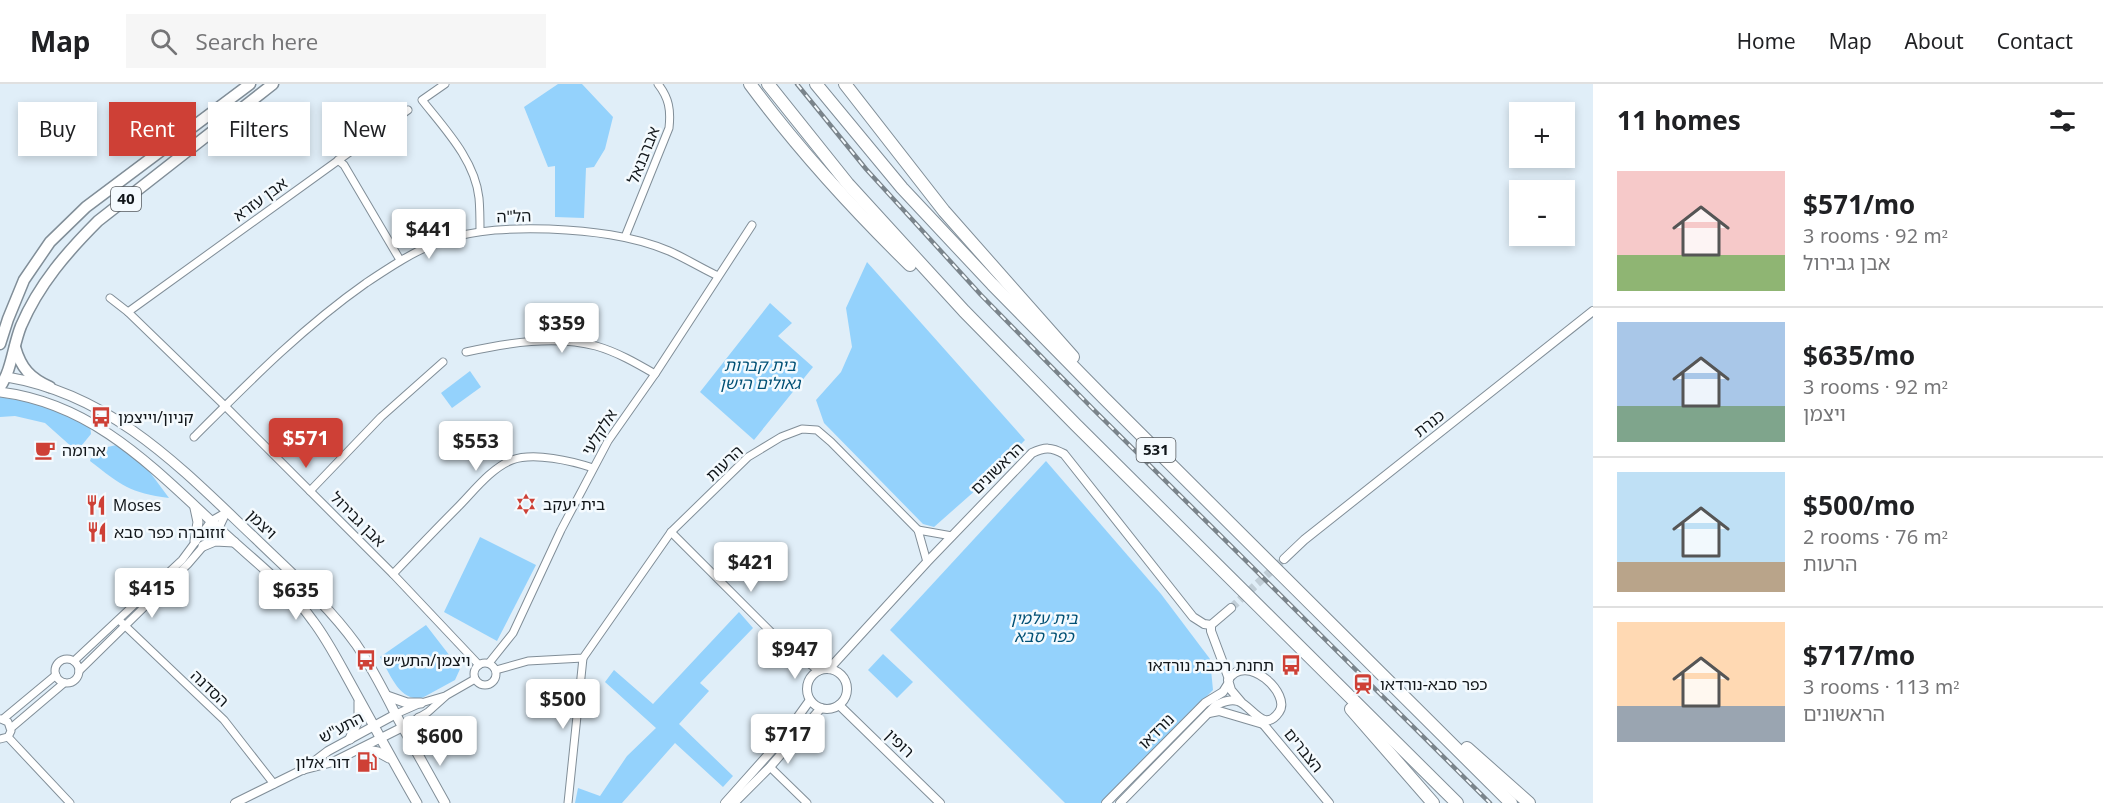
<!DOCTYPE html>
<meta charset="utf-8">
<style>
body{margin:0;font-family:Georgia,"Noto Sans Hebrew",serif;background:#f6f6f6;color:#202124;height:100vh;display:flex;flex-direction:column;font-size:22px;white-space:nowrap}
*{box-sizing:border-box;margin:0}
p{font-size:20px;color:#757577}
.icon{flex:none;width:33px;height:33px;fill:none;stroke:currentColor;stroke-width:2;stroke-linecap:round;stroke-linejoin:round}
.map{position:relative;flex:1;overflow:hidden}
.sheet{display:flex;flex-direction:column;background:#fff;width:510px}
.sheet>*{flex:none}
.hud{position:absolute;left:18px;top:18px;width:570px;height:54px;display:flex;gap:12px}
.buttons{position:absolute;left:1509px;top:18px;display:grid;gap:12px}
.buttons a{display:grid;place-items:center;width:66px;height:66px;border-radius:0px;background:#fff;box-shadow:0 3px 9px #0003;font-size:30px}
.price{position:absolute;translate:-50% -51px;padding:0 14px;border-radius:6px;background:#fff;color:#222;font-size:20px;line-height:39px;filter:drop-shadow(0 2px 3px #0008)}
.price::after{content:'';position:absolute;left:50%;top:36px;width:18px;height:14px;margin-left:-9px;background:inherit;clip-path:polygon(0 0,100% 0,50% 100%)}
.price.on{background:#ce4036;color:#fff}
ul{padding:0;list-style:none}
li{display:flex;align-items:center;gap:18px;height:150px;padding:0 24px}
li+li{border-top:2px solid #e0e0e0}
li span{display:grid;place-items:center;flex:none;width:168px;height:120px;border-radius:0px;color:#555}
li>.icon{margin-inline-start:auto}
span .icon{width:72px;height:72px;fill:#fffc;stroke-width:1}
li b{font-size:26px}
h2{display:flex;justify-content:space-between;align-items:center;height:72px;padding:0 24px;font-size:26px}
.tag{padding:0 21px;border-radius:0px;background:#fff;box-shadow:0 3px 9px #0003;font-size:21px;line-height:54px}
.tag.on{background:#ce4036;color:#fff}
header{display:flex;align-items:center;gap:36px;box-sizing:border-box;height:84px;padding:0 30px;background:#fff;border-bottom:2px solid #e0e0e0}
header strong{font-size:28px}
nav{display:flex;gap:33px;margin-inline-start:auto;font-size:21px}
.search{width:420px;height:54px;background:#f6f6f6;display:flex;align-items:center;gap:15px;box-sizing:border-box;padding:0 21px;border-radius:0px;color:#757577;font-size:22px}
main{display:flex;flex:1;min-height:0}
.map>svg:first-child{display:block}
.green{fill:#94d2fc}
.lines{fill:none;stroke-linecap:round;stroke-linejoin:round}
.tertiary-tunnel{stroke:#c1ced7;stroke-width:8;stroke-dasharray:8 4;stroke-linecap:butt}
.minor-casing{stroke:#818e98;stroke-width:9}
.tertiary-casing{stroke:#818e98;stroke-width:10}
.secondary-casing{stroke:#818e98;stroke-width:11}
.trunk-casing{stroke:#818e98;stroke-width:13}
.motorway-casing{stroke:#818e98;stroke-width:14}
.minor{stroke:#fff;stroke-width:7}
.tertiary{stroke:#fff;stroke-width:8}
.secondary{stroke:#fff;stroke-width:9}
.trunk{stroke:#fff;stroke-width:10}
.motorway{stroke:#fff;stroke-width:12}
.rail-casing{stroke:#7a848b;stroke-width:4.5}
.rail{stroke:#f4fafe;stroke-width:2;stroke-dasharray:7;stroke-linecap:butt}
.labels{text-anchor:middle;stroke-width:5;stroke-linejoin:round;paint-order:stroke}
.shield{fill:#f4fafe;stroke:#555a5e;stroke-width:1.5}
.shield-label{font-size:15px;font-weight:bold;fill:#11161a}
.street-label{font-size:16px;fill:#11161a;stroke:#f4fafe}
.park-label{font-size:16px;font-style:italic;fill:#005075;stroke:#f4fafe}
.poi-label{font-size:16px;fill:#11161a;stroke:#f4fafe;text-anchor:start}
</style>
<header>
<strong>Map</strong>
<div class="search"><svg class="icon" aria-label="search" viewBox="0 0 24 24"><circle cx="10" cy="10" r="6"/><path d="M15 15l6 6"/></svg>Search here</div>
<nav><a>Home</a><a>Map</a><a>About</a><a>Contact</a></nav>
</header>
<main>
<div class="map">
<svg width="1593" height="719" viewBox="0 0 1593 719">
<rect width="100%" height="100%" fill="#e0eef8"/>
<g class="green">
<polygon points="558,0 582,0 613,33 605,65 594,83 586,84 584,134 555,133 555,82 548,83 524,23"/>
<polygon points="867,178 1025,356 977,405 934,443 923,440 824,339 816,316 841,288 852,263 846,224"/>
<polygon points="770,219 792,239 778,252 813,283 754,356 700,308"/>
<polygon points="470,287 481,303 452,324 441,309"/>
<polygon points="0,313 29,318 66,327 90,341 91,350 82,361 73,364 45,339 15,332 0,333"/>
<path d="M118,361L149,387L169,414C130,409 121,401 90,377C93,366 108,362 118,361Z"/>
<polygon points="1046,377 1161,510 1210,575 1213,606 1101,719 1065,719 890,546"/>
<polygon points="480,453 536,481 497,557 444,528"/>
<polygon points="739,528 753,544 700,599 709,607 679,640 733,692 723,703 675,659 622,719 575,719 578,704 600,712 627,672 656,644 605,598 614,586 653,620"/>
<path d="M426,541L460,585L455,596L422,614C399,618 390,589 380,573Z"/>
<polygon points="883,570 913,598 897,614 868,586"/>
</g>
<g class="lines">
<polyline class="tertiary-tunnel" points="1231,524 1284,475"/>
<g class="minor-casing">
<g id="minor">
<path d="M445,0L422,16C444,44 475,76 479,114C480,125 480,136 480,147"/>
<polyline points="338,76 344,81 400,176"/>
<path d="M625,153L669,44C671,26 669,14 658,0"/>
<polyline points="110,214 128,228 225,322 393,490 479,581"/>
<polyline points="128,228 408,26"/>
<path d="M466,268C507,259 555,251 596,262C617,268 636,279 655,290"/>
<path d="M194,353C249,298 302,244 366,199C390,183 414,167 441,157C476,145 513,144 549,145C590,147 631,151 669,167C685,174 701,184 718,192"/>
<polyline points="310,407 381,333 443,278"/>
<polyline points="918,446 952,452"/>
<polyline points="671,448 784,561 819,587"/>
<path d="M393,490C414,468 435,446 457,424C473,408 491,384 512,376C534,368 572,377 593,384"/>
<polyline points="119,536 224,636 274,700"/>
<circle cx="67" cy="587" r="12"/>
<polyline points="74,577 182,476 211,437 225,429"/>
<circle cx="485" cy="590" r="11"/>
<polyline points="489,579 513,549 561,446 608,357 655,290 752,141"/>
<polyline points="496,586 528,577 583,574 671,448 748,373 781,353 802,345 817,346 831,358 918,446 927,478"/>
<polyline points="79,587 188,480 219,444 227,427"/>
<polyline points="396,630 421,619 445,612"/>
<polyline points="3,635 56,591"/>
<polyline points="403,643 428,628 447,611 475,595"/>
<polyline points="11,644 64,599"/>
<polyline points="8,653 70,719"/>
<polyline points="0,655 8,653 11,647 8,638 1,635"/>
<polyline points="770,683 807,719"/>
<polyline points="568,719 583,574"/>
</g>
</g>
<g class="tertiary-casing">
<g id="tertiary">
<polyline points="1284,475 1304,456 1593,227"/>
<polyline points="1211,541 1211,547 1229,595"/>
<polyline points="1211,541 1231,524"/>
<path d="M829,585L927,478L1032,369C1045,363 1051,363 1064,370L1193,533L1204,540L1211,541"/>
<circle cx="827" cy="605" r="20"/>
<polyline points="839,621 940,719"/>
<polyline points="1209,629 1219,627 1263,640"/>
<polyline points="1259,635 1329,719"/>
<polyline points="303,686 328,667 396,630"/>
<polyline points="235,719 302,686 333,678 403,643"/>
<polyline points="725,719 782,655 810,616"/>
<polyline points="734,719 770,683 821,624"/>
<polyline points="1106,719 1205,619 1223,608 1228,600"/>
<path d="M1120,719L1216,621C1223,618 1230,615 1238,617C1252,622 1264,650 1279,628C1292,610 1246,567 1228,596L1231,606L1242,619"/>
</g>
</g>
<g class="secondary-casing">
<g id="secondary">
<path d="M7,293C113,311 181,384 255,454C290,488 327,520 356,560C371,582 384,607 396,631C412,660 429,690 445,719"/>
<path d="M0,308C96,320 155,386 223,448C253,476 289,503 313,537C329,558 340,581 353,604C374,642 395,681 417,719"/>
<polyline points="195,457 198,438 195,424"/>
<polyline points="203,462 215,457 234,458"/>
<polyline points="387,612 407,619 421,619"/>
<polyline points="350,655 359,633 359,618"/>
<polyline points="412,659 414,644 419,634"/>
<polyline points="361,665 378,668 389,674"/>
</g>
</g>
<g class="trunk-casing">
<g id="trunk">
<polyline points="0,260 8,235 24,196 50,158 86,123 250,0"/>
<path d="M15,263C21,284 30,294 50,303"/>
<path d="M0,303C12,285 13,262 21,242C39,200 67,168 98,137L273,0"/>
</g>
</g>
<g class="motorway-casing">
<g id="motorway">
<path d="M750,0C798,65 853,125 910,181"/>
<polyline points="768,0 848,100 964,227 1076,341 1457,719"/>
<polyline points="816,0 902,104 992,200 1104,314 1511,719"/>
<polyline points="845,0 944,127 1073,273"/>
<polyline points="1351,625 1433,719"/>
<polyline points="1467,664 1529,719"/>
</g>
</g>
<use href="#minor" class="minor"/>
<use href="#tertiary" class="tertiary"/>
<use href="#secondary" class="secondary"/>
<use href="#trunk" class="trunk"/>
<use href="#motorway" class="motorway"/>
<g class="rail-casing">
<polyline id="rail" points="797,0 866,85 981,211 1093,325 1490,719"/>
</g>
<use href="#rail" class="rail"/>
</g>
<defs>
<g id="bus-bare" transform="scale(1.62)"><path d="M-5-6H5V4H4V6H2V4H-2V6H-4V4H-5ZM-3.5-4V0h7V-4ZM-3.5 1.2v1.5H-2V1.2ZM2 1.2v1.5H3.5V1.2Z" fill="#ce4036" stroke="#f4fafe" stroke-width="2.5" paint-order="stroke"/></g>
<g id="cafe-bare" transform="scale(1.62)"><path d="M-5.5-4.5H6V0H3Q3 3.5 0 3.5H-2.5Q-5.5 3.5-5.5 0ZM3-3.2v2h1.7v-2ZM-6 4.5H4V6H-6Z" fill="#ce4036" stroke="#f4fafe" stroke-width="2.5" paint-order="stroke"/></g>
<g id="synagogue-bare" transform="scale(1.62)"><path d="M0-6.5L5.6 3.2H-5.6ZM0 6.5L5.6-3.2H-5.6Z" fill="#ce4036" stroke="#f4fafe" stroke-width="2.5" paint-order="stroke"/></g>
<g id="restaurant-bare" transform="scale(1.62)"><path d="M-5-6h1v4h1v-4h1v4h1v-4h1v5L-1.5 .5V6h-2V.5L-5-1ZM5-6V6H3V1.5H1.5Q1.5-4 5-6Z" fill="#ce4036" stroke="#f4fafe" stroke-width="2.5" paint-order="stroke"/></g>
<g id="station-bare" transform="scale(1.62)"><path d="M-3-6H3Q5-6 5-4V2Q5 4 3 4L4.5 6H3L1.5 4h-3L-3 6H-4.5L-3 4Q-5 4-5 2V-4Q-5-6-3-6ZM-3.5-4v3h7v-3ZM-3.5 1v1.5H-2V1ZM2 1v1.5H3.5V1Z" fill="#ce4036" stroke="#f4fafe" stroke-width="2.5" paint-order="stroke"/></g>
<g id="fuel-bare" transform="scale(1.62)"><path d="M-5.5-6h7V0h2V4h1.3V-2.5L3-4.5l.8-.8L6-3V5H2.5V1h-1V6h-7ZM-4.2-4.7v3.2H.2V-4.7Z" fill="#ce4036" stroke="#f4fafe" stroke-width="2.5" paint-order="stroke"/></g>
</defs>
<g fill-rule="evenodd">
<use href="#bus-bare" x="101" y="333"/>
<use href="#cafe-bare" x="45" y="366"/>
<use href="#synagogue-bare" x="526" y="420"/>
<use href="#restaurant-bare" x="96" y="421"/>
<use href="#restaurant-bare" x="97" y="448"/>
<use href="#bus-bare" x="366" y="576"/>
<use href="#bus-bare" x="1291" y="581"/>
<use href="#station-bare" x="1363" y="600"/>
<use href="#fuel-bare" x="367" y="678"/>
</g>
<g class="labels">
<g class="shield">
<rect x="111" y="103" width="30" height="24" rx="4.5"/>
<rect x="1136.5" y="354" width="39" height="24" rx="4.5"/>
</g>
<g class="shield-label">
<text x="126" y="120">40</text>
<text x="1156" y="371">531</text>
</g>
<g class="street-label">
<text transform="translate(643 71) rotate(-68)" y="6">אברבנאל</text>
<text transform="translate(260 115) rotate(-36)" y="6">אבן עזרא</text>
<text transform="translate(514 132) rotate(-2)" y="6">הל"ה</text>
<text transform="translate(1429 339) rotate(-38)" y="6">כנרת</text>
<text transform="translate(599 348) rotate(-58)" y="6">אלקלעי</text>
<text transform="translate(724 379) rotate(-43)" y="6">הרעות</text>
<text transform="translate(997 384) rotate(-44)" y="6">הראשונים</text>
<text transform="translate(358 435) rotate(45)" y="6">אבן גבירול</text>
<text transform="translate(262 440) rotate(44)" y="6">ויצמן</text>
<text transform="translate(210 604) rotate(43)" y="6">הסדנה</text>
<text transform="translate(341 643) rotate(-28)" y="6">התע"ש</text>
<text transform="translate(1156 647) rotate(-45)" y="6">נורדאו</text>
<text transform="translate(900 659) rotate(44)" y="6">רופין</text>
<text transform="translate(1304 666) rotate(51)" y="6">הצברים</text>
</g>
<g class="park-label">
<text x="760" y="287">בית קברות<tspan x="760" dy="18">גאולים הישן</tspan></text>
<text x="1044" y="540">בית עלמין<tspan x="1044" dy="18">כפר סבא</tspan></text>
</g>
<g class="poi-label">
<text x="118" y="339">קניון/וייצמן</text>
<text x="62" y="372">ארומה</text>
<text x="543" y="426">בית יעקב</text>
<text x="113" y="427">Moses</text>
<text x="114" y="454">זוזוברה כפר סבא</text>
<text x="383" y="582">ויצמן/התע״ש</text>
<text x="1274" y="587" text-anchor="end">תחנת רכבת נורדאו</text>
<text x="1380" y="606">כפר סבא-נורדאו</text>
<text x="350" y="684" text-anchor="end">דור אלון</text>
</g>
</g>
</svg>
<div class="buttons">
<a>+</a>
<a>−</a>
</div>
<b class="price" style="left:429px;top:176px">$441</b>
<b class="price" style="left:562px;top:270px">$359</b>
<b class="price on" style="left:306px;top:385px">$571</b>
<b class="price" style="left:476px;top:388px">$553</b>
<b class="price" style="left:751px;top:509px">$421</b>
<b class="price" style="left:152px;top:535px">$415</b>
<b class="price" style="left:296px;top:537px">$635</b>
<b class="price" style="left:795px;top:596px">$947</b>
<b class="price" style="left:563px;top:646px">$500</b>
<b class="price" style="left:788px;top:681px">$717</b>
<b class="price" style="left:440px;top:683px">$600</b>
<div class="hud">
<a class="tag">Buy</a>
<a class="tag on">Rent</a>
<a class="tag">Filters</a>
<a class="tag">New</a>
</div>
</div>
<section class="sheet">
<h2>11 homes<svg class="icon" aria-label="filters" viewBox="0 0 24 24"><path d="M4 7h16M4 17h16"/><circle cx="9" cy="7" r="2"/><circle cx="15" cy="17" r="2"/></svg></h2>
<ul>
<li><span style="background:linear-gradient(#f6c9c9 70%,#8fb573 0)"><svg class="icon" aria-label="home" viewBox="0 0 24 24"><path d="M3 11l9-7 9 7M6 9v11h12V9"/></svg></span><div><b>$571/mo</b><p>3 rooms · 92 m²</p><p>אבן גבירול</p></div></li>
<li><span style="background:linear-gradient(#a9c7e8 70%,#7fa58c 0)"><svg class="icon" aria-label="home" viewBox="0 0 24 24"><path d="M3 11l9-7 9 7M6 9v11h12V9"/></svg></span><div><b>$635/mo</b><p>3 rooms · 92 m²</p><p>ויצמן</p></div></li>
<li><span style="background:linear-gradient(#bfe0f5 75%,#b9a48a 0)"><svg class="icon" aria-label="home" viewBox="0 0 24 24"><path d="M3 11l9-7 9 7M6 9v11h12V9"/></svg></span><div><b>$500/mo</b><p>2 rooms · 76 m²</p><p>הרעות</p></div></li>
<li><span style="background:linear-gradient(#ffd9b3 70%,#9aa5b1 0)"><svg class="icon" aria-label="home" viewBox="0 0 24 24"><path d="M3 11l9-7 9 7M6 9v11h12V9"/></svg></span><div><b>$717/mo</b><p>3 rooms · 113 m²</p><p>הראשונים</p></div></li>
</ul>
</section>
</main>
